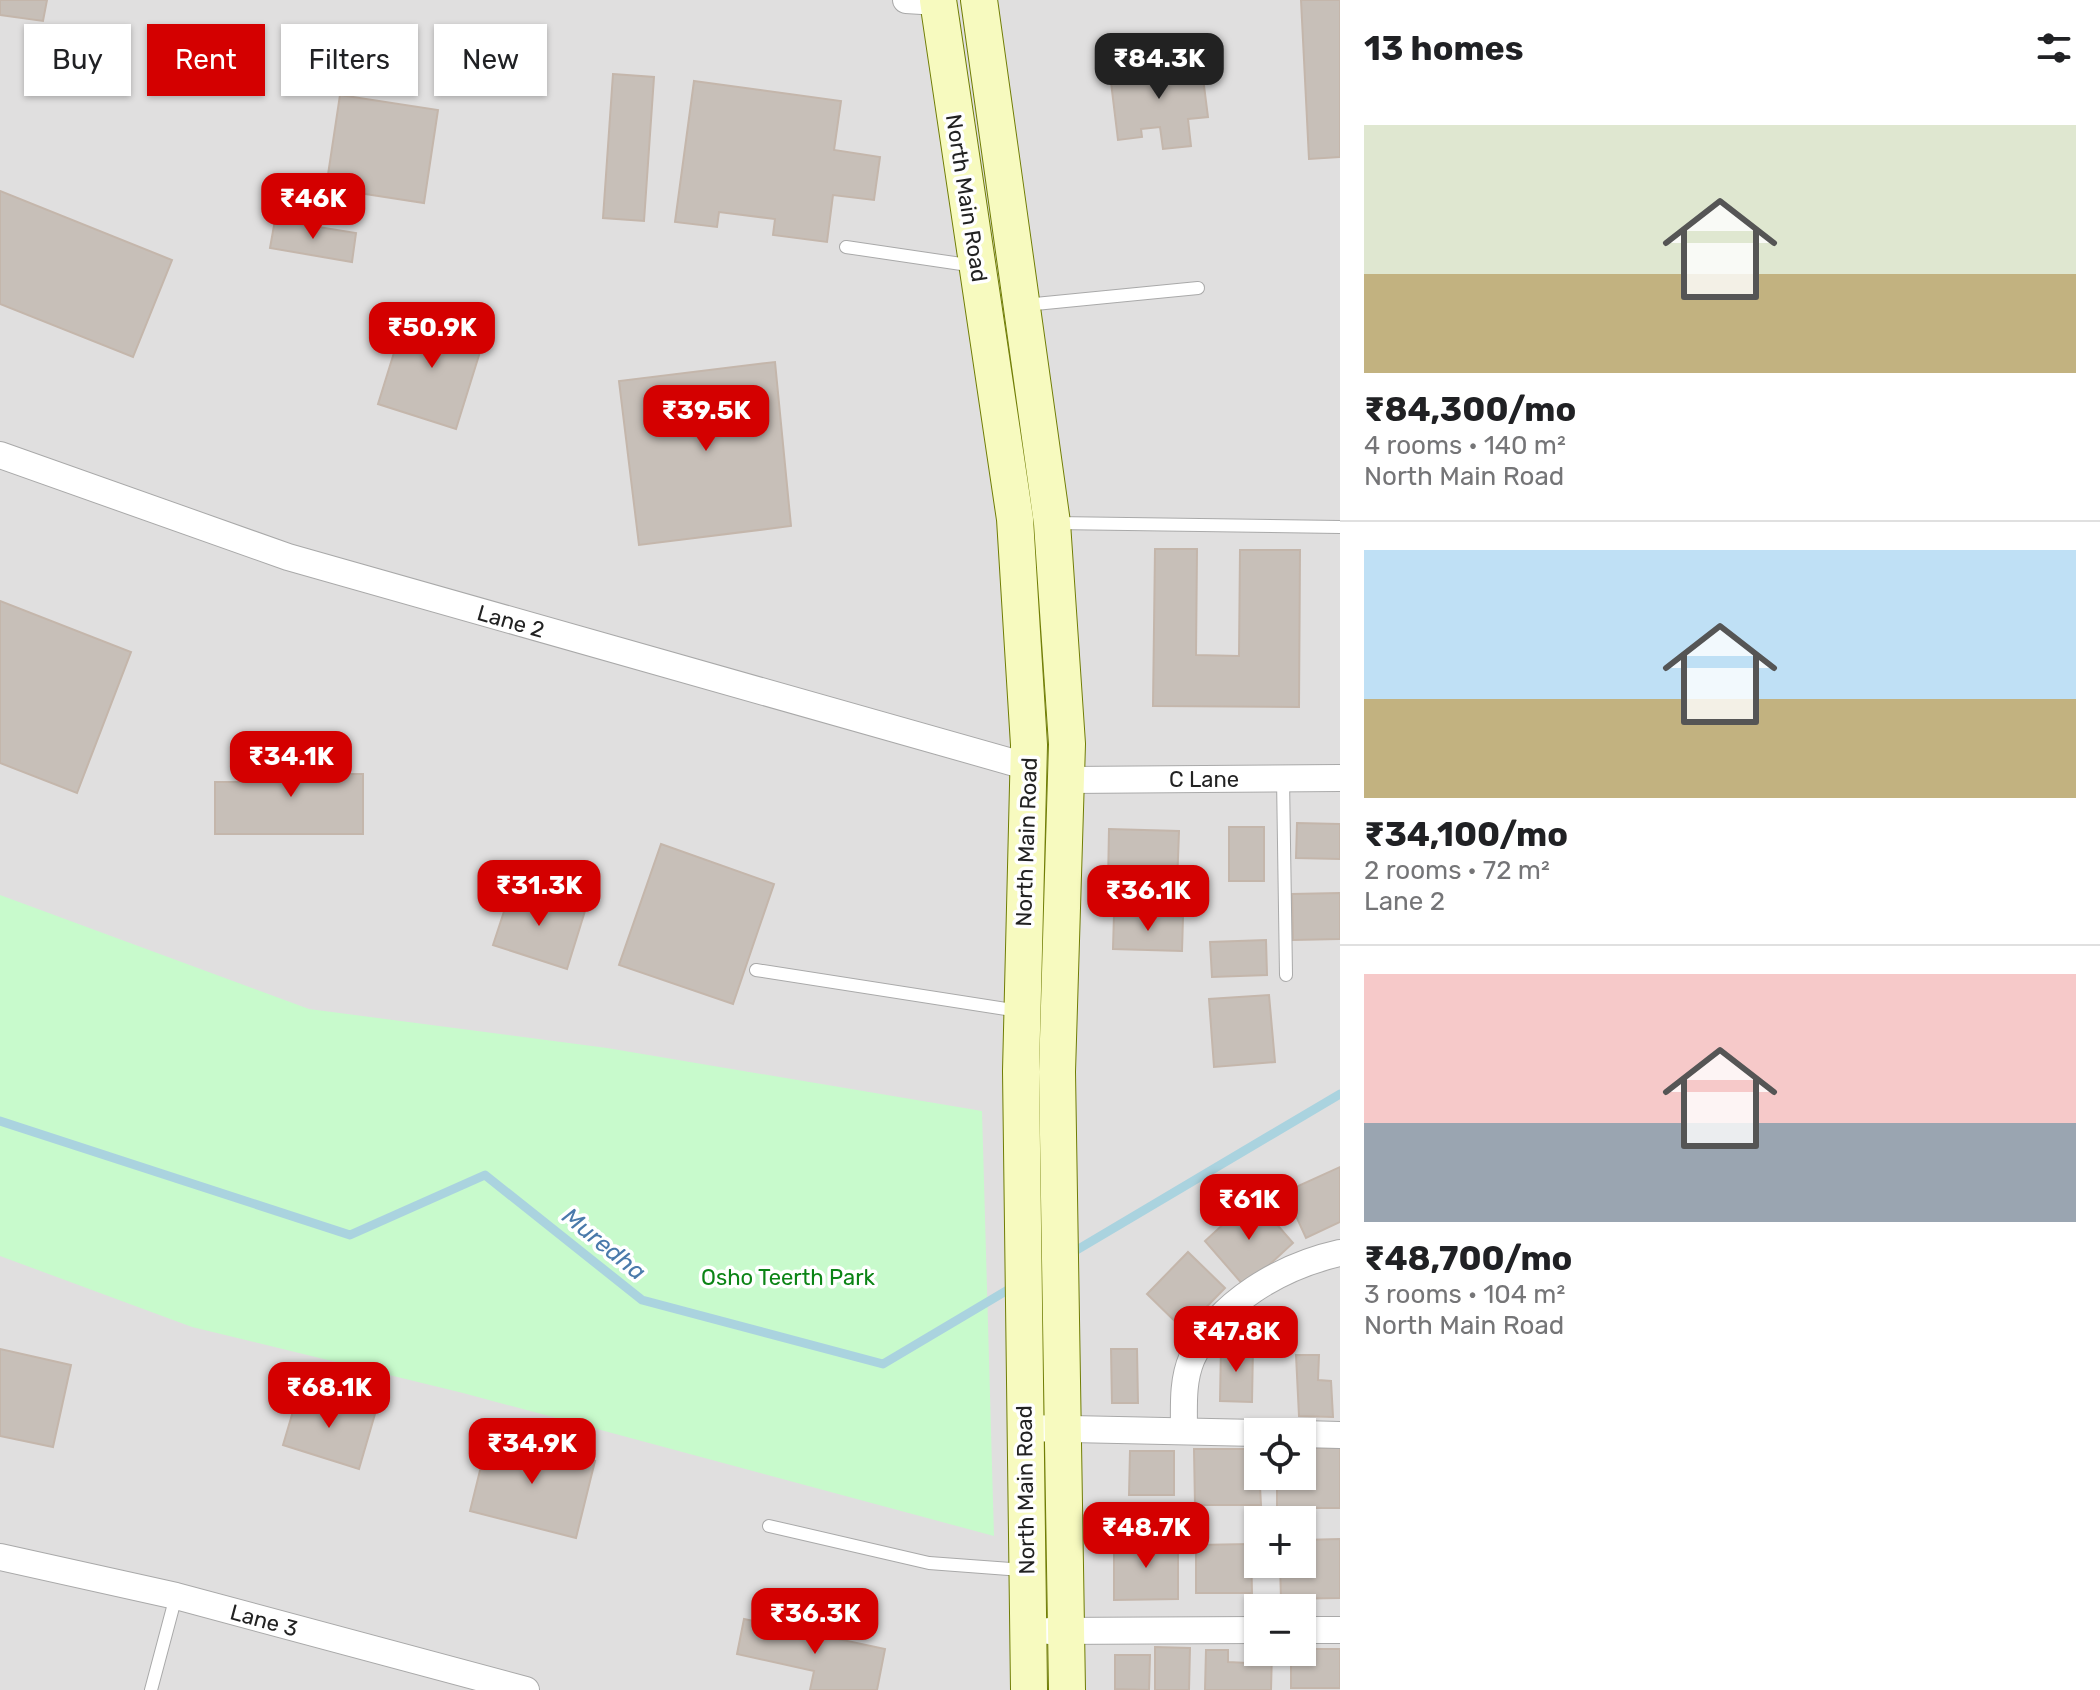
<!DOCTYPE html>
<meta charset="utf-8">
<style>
body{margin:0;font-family:Rubik,sans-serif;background:#f6f6f6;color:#202124;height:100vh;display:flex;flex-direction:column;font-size:30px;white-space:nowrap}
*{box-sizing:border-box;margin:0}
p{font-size:26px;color:#757577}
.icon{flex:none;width:44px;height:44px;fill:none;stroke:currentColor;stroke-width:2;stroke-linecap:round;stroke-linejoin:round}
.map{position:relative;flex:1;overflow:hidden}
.panel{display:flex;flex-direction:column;background:#fff;width:760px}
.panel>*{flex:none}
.hud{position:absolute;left:24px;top:24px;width:760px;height:72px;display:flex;gap:16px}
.controls{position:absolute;left:1244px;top:1418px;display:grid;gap:16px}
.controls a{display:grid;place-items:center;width:72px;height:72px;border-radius:0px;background:#fff;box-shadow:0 2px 6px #0004;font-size:40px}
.price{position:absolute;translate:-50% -68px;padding:0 18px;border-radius:16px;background:#d40000;color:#fff;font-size:26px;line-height:52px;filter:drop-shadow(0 2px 4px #0008)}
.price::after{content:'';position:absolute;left:50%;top:48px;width:24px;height:18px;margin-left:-12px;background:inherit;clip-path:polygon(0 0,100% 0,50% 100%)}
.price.current{background:#222;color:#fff}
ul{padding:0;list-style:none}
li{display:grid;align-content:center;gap:16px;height:424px;padding:0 24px}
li+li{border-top:2px solid #e0e0e0}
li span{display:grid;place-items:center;height:248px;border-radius:0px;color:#555}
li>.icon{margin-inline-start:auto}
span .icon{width:144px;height:144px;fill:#fffc;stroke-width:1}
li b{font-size:34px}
h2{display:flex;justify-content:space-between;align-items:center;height:96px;padding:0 24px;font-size:34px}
.pill{padding:0 28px;border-radius:0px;background:#fff;box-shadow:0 2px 6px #0004;font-size:28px;line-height:72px}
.pill.current{background:#d40000;color:#fff}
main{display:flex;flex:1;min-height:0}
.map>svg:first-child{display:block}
.residential{fill:#e0dfdf;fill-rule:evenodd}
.park{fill:#c8facc}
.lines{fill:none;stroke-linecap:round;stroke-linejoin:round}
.stream{stroke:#aad3df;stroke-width:9}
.building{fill:#c7bfb8;stroke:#c4b6ab;stroke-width:2}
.service-casing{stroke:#a9a9a9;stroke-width:14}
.minor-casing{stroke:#a9a9a9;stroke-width:28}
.secondary-casing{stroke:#707d05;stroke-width:38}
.service{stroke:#fff;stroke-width:12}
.minor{stroke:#fff;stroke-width:26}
.secondary{stroke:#f7fabf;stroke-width:36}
.labels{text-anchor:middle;stroke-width:7;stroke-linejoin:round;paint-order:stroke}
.street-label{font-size:22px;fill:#222;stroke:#fff}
.park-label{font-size:22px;fill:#0c8416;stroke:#fff}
.water-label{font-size:24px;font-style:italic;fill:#4a7aab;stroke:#fff}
</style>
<main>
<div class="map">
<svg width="1340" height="1690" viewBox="0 0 1340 1690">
<rect width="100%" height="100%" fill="#f2efe9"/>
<path class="residential" d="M0,0H1340V1690H0ZM1258,1432H1302V1476H1258ZM1258,1520H1302V1564H1258ZM1258,1608H1302V1652H1258Z"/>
<polygon class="park" points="0,895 309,1009 607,1048 982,1111 994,1536 463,1393 192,1327 0,1256"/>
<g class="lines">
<g class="stream">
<polyline points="0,1121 350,1235 485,1175 642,1300 883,1364 1016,1285"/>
<polyline points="1070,1254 1340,1094"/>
</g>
</g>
<g class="building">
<polygon points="0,0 47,0 43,21 0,15"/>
<polygon points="1301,0 1340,0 1340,157 1309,159"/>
<polygon points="1175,59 1176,65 1201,62 1208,117 1188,119 1191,146 1163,149 1160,127 1141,129 1142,137 1118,140 1110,74 1143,69 1142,63"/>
<polygon points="613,74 654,77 644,221 603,218"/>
<polygon points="694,81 841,101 834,150 880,157 874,200 833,195 827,242 773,235 775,219 719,212 717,227 675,222"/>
<polygon points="340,95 438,110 424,203 326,188"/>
<polygon points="0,191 172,260 133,357 0,304"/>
<polygon points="275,220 356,233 352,262 270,248"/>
<polygon points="407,311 485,336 456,429 378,404"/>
<polygon points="775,362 791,526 639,545 619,381"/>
<polygon points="1155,549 1197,549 1196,655 1239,656 1240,550 1300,550 1299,707 1153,706"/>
<polygon points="0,601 131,652 77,793 0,763"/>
<polygon points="249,752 278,752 278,767 312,767 312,752 341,752 341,774 363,774 363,834 215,834 215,782 249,782"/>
<polygon points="1297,823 1340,824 1340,859 1296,858"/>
<rect x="1229" y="827" width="35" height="54"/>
<polygon points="1109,829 1179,831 1177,885 1108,883"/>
<polygon points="661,844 774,884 733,1004 619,965"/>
<polygon points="512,887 585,911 567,969 493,945"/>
<polygon points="1340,893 1340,939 1293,940 1292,894"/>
<polygon points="1114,914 1183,917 1182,951 1113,949"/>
<polygon points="1266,940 1267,975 1212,977 1210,942"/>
<polygon points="1269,995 1275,1062 1214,1067 1209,999"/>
<polygon points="1340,1167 1340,1222 1306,1238 1285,1192"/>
<polygon points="1253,1197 1293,1243 1245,1287 1205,1241"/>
<polygon points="1188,1252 1225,1288 1184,1330 1147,1294"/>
<polygon points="1221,1346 1253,1347 1252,1402 1220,1401"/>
<polygon points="0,1349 71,1365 53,1447 0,1436"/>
<polygon points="1111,1349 1137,1349 1138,1403 1112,1403"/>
<polygon points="1296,1355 1319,1355 1318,1380 1331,1381 1333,1417 1299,1416"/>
<polygon points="299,1391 375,1414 359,1469 283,1445"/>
<polygon points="489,1434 595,1461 576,1538 470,1511"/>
<polygon points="1302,1448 1340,1448 1340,1508 1277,1508 1277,1476 1302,1476"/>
<polygon points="1194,1449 1258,1449 1261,1505 1195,1505"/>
<polygon points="1130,1451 1174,1451 1174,1495 1129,1495"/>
<polygon points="1340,1539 1340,1598 1281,1599 1280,1564 1302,1564 1302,1540"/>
<polygon points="1178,1540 1178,1599 1114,1600 1114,1541"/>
<polygon points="1251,1544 1252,1593 1196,1593 1196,1545"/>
<polygon points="744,1619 885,1649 877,1690 810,1690 814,1671 737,1654"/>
<polygon points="1155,1647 1190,1648 1189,1690 1155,1690"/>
<polygon points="1302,1649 1340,1649 1340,1688 1291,1688 1291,1652 1302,1652"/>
<polygon points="1206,1650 1228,1650 1228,1662 1248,1663 1248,1651 1272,1652 1271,1690 1205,1690"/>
<polygon points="1115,1655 1150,1655 1149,1690 1115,1689"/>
</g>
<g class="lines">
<g class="service-casing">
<g id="service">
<polyline points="846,247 975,266"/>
<polyline points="1025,305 1198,288"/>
<polyline points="1055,523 1340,527"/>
<polyline points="1283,778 1286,975"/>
<polyline points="756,970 1019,1011"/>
<polyline points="769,1526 929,1563 1023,1570"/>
<polyline points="151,1690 176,1596"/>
</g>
</g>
<g class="minor-casing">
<g id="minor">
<polyline points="906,0 938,2"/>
<polyline points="0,455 288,557 1029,767"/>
<polyline points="1068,780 1340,778"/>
<polyline points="1024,1428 1258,1433"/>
<path d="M1184,1431C1184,1407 1182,1381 1192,1358C1218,1302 1282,1266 1340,1253"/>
<polyline points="1302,1434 1340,1435"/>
<polyline points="0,1557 176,1596 526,1690"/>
<polyline points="1302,1630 1340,1630"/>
<polyline points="1049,1631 1258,1630"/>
</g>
</g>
<g class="secondary-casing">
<g id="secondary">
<polyline points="938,0 1015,519 1029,745 1021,1071 1029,1690"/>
<polyline points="979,0 1052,523 1067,744 1057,1072 1067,1690"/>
</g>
</g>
<use href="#service" class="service"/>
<use href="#minor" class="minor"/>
<use href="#secondary" class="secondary"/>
</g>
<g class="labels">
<g class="street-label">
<text transform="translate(967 198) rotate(81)" y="8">North Main Road</text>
<text transform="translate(511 621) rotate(16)" y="8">Lane 2</text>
<text x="1204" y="787">C Lane</text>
<text transform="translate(1026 842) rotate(-88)" y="8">North Main Road</text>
<text transform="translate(1025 1490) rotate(-91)" y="8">North Main Road</text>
<text transform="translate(264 1620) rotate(15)" y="8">Lane 3</text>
</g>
<g class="park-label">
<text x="788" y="1285">Osho Teerth Park</text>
</g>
<g class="water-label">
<text transform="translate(604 1244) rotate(39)" y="8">Muredha</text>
</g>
</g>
</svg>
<div class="controls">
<a><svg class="icon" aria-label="locate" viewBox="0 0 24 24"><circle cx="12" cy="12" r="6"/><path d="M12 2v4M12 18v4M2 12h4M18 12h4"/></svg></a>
<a>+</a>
<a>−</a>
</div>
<b class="price current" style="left:1159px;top:101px">₹84.3K</b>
<b class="price" style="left:313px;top:241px">₹46K</b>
<b class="price" style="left:432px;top:370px">₹50.9K</b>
<b class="price" style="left:706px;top:453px">₹39.5K</b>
<b class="price" style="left:291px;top:799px">₹34.1K</b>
<b class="price" style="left:539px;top:928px">₹31.3K</b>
<b class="price" style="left:1148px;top:933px">₹36.1K</b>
<b class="price" style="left:1249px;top:1242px">₹61K</b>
<b class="price" style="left:1236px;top:1374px">₹47.8K</b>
<b class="price" style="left:329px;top:1430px">₹68.1K</b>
<b class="price" style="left:532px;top:1486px">₹34.9K</b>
<b class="price" style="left:1146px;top:1570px">₹48.7K</b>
<b class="price" style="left:815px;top:1656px">₹36.3K</b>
<div class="hud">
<a class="pill">Buy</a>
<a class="pill current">Rent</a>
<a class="pill">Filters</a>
<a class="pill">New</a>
</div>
</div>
<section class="panel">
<h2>13 homes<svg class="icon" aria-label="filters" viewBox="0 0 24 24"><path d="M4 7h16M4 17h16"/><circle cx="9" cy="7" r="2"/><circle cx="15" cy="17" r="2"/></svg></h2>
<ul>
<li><span style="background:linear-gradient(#dfe7d0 60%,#c2b280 0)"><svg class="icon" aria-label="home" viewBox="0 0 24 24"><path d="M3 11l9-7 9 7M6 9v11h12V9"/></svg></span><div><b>₹84,300/mo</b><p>4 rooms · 140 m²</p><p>North Main Road</p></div></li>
<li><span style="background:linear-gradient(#bfe0f5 60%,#c2b280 0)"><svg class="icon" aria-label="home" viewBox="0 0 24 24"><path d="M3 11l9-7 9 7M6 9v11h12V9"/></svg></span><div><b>₹34,100/mo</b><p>2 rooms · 72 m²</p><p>Lane 2</p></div></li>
<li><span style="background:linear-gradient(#f6c9c9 60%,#9aa5b1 0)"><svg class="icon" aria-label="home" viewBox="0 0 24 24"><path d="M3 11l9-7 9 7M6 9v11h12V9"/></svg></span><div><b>₹48,700/mo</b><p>3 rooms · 104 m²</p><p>North Main Road</p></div></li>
</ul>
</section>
</main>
